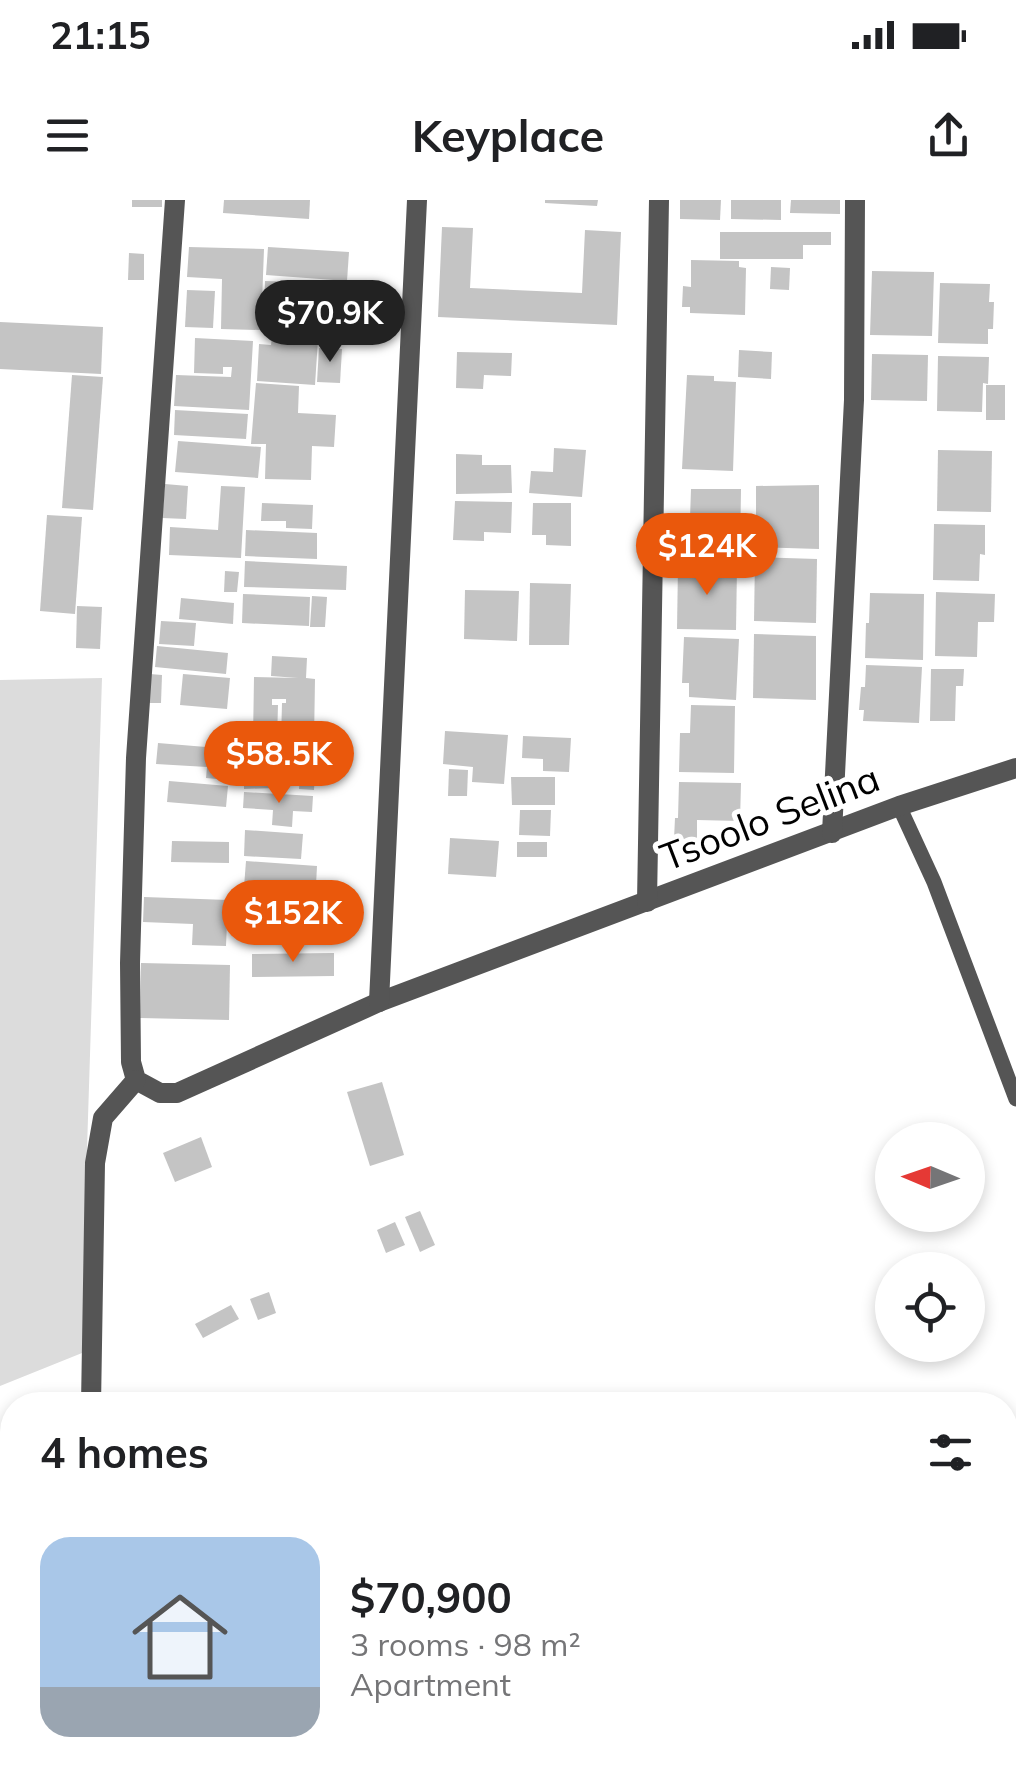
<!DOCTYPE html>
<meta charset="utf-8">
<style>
body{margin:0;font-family:Mulish,sans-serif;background:#f2f2f2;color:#202124;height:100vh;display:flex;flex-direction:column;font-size:38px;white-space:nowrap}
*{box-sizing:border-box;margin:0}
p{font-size:32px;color:#757577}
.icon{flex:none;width:55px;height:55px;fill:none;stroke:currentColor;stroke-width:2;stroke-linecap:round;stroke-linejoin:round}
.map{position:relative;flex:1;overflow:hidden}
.sheet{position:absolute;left:0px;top:1192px;width:1018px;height:392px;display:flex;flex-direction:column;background:#fff;border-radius:40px 40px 0 0;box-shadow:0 5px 15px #0003}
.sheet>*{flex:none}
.needle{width:65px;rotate:272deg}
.buttons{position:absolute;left:875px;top:922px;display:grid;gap:20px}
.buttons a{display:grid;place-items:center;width:110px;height:110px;border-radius:50%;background:#fff;box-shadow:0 5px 15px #0003;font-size:50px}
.price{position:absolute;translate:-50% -85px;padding:0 22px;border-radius:35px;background:#ea580c;color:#fff;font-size:32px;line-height:65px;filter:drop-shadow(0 2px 5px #0008)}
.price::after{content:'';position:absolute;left:50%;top:60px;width:30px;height:22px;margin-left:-15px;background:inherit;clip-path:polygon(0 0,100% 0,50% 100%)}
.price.selected{background:#222;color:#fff}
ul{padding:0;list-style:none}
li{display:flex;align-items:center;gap:30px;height:250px;padding:0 40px}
li span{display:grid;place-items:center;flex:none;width:280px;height:200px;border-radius:30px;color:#555}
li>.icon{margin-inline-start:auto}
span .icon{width:120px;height:120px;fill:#fffc;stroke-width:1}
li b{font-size:42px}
h2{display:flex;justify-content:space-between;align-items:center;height:120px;padding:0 40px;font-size:42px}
.status{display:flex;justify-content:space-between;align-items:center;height:70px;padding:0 50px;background:#fff;direction:ltr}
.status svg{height:28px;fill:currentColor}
header{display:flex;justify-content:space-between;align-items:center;height:130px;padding:0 40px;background:#fff;font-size:45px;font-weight:700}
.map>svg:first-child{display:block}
.green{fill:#dcdcdc}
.building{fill:#c4c4c4}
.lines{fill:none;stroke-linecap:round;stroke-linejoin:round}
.service{stroke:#555;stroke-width:15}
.minor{stroke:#555;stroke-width:20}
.labels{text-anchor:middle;stroke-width:10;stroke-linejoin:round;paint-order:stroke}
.street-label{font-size:38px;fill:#000;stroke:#fff}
</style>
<div class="status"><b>21:15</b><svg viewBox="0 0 49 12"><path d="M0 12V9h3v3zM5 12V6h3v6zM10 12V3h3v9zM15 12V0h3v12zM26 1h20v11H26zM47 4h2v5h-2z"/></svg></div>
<header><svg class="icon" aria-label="menu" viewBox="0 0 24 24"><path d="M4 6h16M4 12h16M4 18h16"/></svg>Keyplace<svg class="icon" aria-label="share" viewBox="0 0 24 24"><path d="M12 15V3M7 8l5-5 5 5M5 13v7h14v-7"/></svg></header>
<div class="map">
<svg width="1016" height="1583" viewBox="0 0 1016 1583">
<rect width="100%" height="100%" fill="#fff"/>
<polygon class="green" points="102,478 87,949 87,1151 0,1186 0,480"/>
<g class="building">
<rect x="132" y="0" width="30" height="7"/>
<polygon points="224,0 310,0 309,19 223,13"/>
<polygon points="545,0 598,0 597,6 545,3"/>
<polygon points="680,0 721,0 720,20 680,19"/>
<polygon points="731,0 781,0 781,20 731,19"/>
<polygon points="791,0 840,0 840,14 790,13"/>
<polygon points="442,27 473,28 470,88 582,93 585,30 621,32 617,125 438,117"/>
<polygon points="720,32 831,32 831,45 803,45 803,59 720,59"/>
<polygon points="189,47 264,49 261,130 221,129 222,79 187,77"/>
<polygon points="268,47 349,52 347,81 266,75"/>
<polygon points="129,53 144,54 144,80 128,80"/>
<polygon points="691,60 739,61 739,67 746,68 745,115 690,113 690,107 682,107 683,86 691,87"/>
<polygon points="771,67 790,68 789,90 770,89"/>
<polygon points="872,71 934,72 932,136 870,135"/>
<polygon points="265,81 299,82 298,113 264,113"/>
<polygon points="940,83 990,84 989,102 994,102 993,129 988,129 988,144 938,143"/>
<polygon points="187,90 215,91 213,128 185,127"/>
<polygon points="0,122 103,127 101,174 0,169"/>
<polygon points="272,136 318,139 315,185 257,181 259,144 271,145"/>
<polygon points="195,138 253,141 249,210 174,206 176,175 231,177 232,167 223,167 223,174 194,173"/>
<polygon points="319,148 342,149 340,183 317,182"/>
<polygon points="739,150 772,152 771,179 738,177"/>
<polygon points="457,152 512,153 511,176 484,175 483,189 456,188"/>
<polygon points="872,154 928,155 927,201 871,200"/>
<polygon points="938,156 989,157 988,184 983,183 982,212 937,211"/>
<polygon points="72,175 103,177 93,310 62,308"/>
<polygon points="687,175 714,176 714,181 736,182 733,271 682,269"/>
<polygon points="256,183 299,186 298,213 336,215 334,247 312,246 311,280 265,279 266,244 251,244"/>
<rect x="986" y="185" width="19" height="35"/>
<polygon points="175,210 248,214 246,239 174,235"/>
<polygon points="178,241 261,247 258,278 175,272"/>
<polygon points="554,248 586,250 582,297 529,293 531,271 553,272"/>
<polygon points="938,250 992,251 991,312 937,311"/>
<polygon points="456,254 482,255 482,265 511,265 512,293 456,294"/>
<polygon points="165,284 188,286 186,319 162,318"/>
<polygon points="819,285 819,349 756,347 756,286"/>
<polygon points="221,286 245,287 241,358 169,355 170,327 218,330"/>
<polygon points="691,289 741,289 740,355 677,354 678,318 690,319"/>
<polygon points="455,301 512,302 511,333 484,332 484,341 453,340"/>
<polygon points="262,303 313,305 312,329 286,328 286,321 261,321"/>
<polygon points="533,303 571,303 571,346 546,345 546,335 532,335"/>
<polygon points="47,315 82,317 75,414 40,411"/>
<polygon points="934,324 985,325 985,355 980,354 979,381 933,380"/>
<polygon points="246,330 317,333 317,359 245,356"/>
<polygon points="755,357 817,359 816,423 754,421"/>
<polygon points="245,361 347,366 346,390 244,387"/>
<polygon points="678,365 737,366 736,430 677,429"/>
<polygon points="225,371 239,372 237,392 224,392"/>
<polygon points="530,383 571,384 569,445 529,445"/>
<polygon points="465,390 519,391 517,441 464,439"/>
<polygon points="936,392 995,394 994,422 978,422 977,457 935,456"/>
<polygon points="870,393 924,394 923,460 865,458 866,423 869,423"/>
<polygon points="243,394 310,397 309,426 242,423"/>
<polygon points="312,396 327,397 325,427 310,427"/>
<polygon points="181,398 234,403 233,424 179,419"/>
<polygon points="77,406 102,407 100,449 76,448"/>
<polygon points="161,421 196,423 194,446 159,444"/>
<polygon points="754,434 816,436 816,500 753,498"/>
<polygon points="684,437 739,439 736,500 689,497 689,483 682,483"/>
<polygon points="157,446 228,453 226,474 155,467"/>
<polygon points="272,456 307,458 306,478 315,479 314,541 281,540 282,503 286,503 286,499 272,499 272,505 278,505 277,540 253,539 254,477 298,478 271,476"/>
<polygon points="866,465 922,467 919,523 863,521 864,510 859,510 861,487 865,487"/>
<polygon points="931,469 964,469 963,486 956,486 955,521 930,521"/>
<polygon points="150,474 162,475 161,503 149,503"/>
<polygon points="183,474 230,478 227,509 180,505"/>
<polygon points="691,505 735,506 734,573 679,572 680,533 690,533"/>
<polygon points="445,531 508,535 504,584 472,582 473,567 443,564"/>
<polygon points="523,536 571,538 569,572 543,571 543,559 522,558"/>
<polygon points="158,543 230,549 228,580 206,578 207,567 156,564"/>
<polygon points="243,544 326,546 325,563 242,560"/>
<polygon points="274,565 274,588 244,589 244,566"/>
<polygon points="449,569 468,570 467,596 448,596"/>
<polygon points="300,572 315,573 314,590 299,589"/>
<polygon points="511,577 555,577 555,605 512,605"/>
<polygon points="169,581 228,586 226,607 167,602"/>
<polygon points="679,582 741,583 740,621 697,620 697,639 674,639 675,618 678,618"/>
<polygon points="244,592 313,596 312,612 293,611 292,627 272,625 273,610 243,608"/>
<polygon points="520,610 551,610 550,636 519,635"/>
<polygon points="245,630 303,634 301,659 244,656"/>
<polygon points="450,638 499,641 496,677 448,674"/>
<polygon points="172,641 229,642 229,663 171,662"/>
<rect x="517" y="642" width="30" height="15"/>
<polygon points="246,661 317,666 315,705 243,700"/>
<polygon points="144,697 228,700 226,746 192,745 193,724 143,722"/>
<polygon points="247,708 343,719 341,741 244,730"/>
<polygon points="334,753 334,776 252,777 252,754"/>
<polygon points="141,763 230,765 229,820 140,818"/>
<polygon points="382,882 404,955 370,966 347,892"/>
<polygon points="201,937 212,967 175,982 163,953"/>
<polygon points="420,1011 435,1045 420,1052 405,1017"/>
<polygon points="395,1022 405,1045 386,1053 377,1030"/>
<polygon points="269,1092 276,1113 258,1120 250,1099"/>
<polygon points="231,1105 239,1119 203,1138 195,1124"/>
</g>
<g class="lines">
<polyline class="service" points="899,606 934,682 1016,899"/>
<g class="minor">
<polyline points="175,0 136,558 130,763 131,862 136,880 160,893 177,893 379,802 899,606 1016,568"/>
<polyline points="832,633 854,200 855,0"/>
<polyline points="647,702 659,0"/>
<polyline points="379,802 417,0"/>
<polyline points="91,1205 95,963 103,918 136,880"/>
<polyline points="0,1554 12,1551"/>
</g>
</g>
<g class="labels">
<g class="street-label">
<text transform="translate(770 618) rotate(-21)" y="13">Tsoolo Selina</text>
</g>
</g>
</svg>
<div class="buttons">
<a><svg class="needle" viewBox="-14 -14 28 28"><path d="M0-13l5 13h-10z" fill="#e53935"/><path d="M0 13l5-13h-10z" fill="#757577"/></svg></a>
<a><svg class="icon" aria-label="locate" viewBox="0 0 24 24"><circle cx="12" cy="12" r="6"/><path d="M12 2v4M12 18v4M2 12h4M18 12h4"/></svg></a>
</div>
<b class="price selected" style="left:330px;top:165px">$70.9K</b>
<b class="price" style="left:707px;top:398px">$124K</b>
<b class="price" style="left:279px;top:606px">$58.5K</b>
<b class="price" style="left:293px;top:765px">$152K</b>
<section class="sheet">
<h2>4 homes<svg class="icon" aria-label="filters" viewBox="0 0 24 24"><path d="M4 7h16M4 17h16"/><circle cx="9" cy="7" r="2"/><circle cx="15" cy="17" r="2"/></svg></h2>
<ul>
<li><span style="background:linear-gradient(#a9c7e8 75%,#9aa5b1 0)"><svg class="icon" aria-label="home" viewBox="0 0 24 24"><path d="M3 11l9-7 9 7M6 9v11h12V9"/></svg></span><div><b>$70,900</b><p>3 rooms · 98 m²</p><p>Apartment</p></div></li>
</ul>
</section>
</div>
